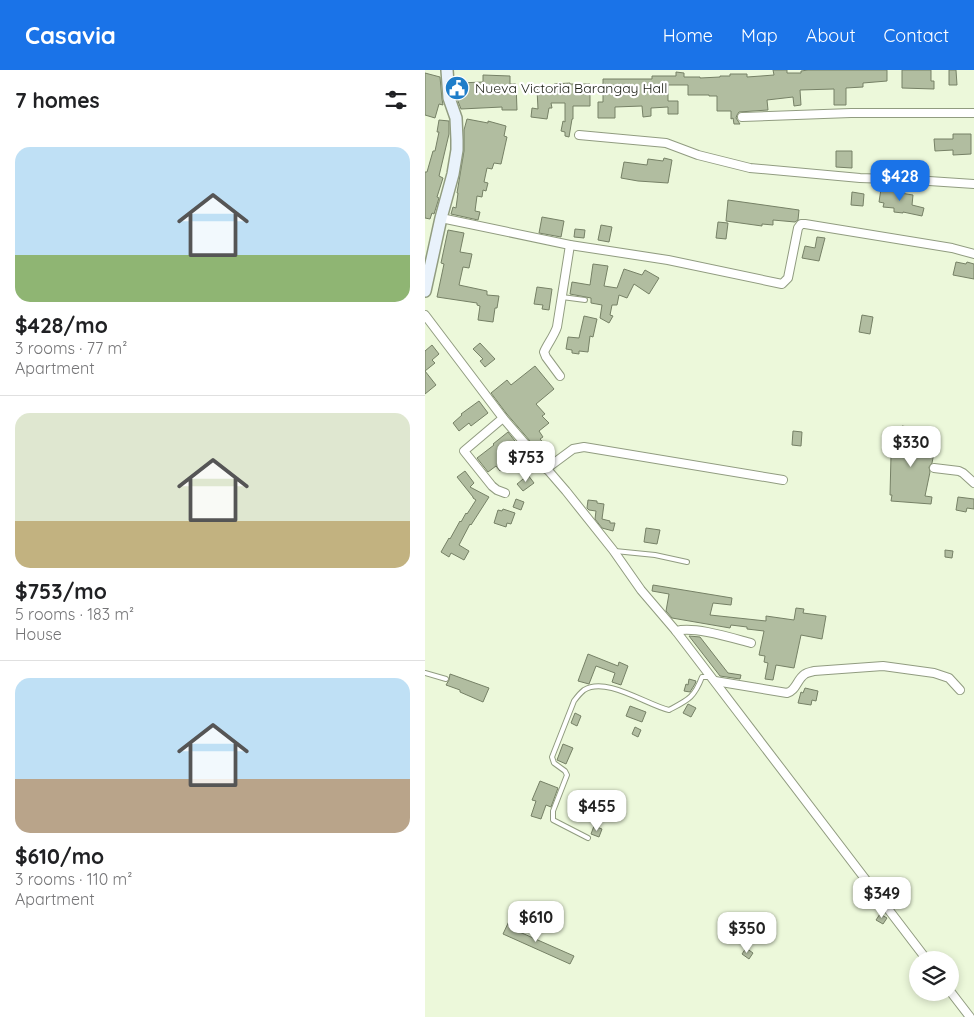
<!DOCTYPE html>
<meta charset="utf-8">
<style>
body{margin:0;font-family:Quicksand,sans-serif;background:#f2f2f2;color:#202124;height:100vh;display:flex;flex-direction:column;font-size:19px;white-space:nowrap}
*{box-sizing:border-box;margin:0}
p{font-size:16px;color:#757577}
.icon{flex:none;width:28px;height:28px;fill:none;stroke:currentColor;stroke-width:2;stroke-linecap:round;stroke-linejoin:round}
.map{position:relative;flex:1;overflow:hidden}
.side{display:flex;flex-direction:column;background:#fff;width:425px}
.side>*{flex:none}
.controls{position:absolute;left:484px;top:881px;display:grid;gap:10px}
.controls a{display:grid;place-items:center;width:50px;height:50px;border-radius:50%;background:#fff;box-shadow:0 2px 8px #0003;font-size:25px}
.price{position:absolute;translate:-50% -42px;padding:0 11px;border-radius:10px;background:#fff;color:#222;font-size:16px;line-height:32px;filter:drop-shadow(0 1px 2px #0008)}
.price::after{content:'';position:absolute;left:50%;top:30px;width:15px;height:11px;margin-left:-8px;background:inherit;clip-path:polygon(0 0,100% 0,50% 100%)}
.price.selected{background:#1a73e8;color:#fff}
ul{padding:0;list-style:none}
li{display:grid;align-content:center;gap:10px;height:265px;padding:0 15px}
li+li{border-top:1px solid #e0e0e0}
li span{display:grid;place-items:center;height:155px;border-radius:15px;color:#555}
li>.icon{margin-inline-start:auto}
span .icon{width:90px;height:90px;fill:#fffc;stroke-width:1}
li b{font-size:21px}
h2{display:flex;justify-content:space-between;align-items:center;height:60px;padding:0 15px;font-size:21px}
header{display:flex;align-items:center;gap:30px;box-sizing:border-box;height:70px;padding:0 25px;background:#1a73e8;color:#fff}
header strong{font-size:24px}
nav{display:flex;gap:28px;margin-inline-start:auto;font-size:18px}
main{display:flex;flex:1;min-height:0}
.map>svg:first-child{display:block}
.building{fill:#b1bda0;stroke:#768166}
.lines{fill:none;stroke-linecap:round;stroke-linejoin:round}
.lane-casing{stroke:#919c80;stroke-width:6}
.street-casing{stroke:#919c80;stroke-width:10}
.secondary-casing{stroke:#919c80;stroke-width:14}
.lane{stroke:#fff;stroke-width:4}
.street{stroke:#fff;stroke-width:8}
.secondary{stroke:#e9f2fb;stroke-width:11}
.labels{text-anchor:middle;stroke-width:4.5;stroke-linejoin:round;paint-order:stroke}
.poi-label{font-size:14px;fill:#1b1f14;stroke:#fff;text-anchor:start}
</style>
<header>
<strong>Casavia</strong>
<nav><a>Home</a><a>Map</a><a>About</a><a>Contact</a></nav>
</header>
<main>
<section class="side">
<h2>7 homes<svg class="icon" aria-label="filters" viewBox="0 0 24 24"><path d="M4 7h16M4 17h16"/><circle cx="9" cy="7" r="2"/><circle cx="15" cy="17" r="2"/></svg></h2>
<ul>
<li><span style="background:linear-gradient(#bfe0f5 70%,#8fb573 0)"><svg class="icon" aria-label="home" viewBox="0 0 24 24"><path d="M3 11l9-7 9 7M6 9v11h12V9"/></svg></span><div><b>$428/mo</b><p>3 rooms · 77 m²</p><p>Apartment</p></div></li>
<li><span style="background:linear-gradient(#dfe7d0 70%,#c2b280 0)"><svg class="icon" aria-label="home" viewBox="0 0 24 24"><path d="M3 11l9-7 9 7M6 9v11h12V9"/></svg></span><div><b>$753/mo</b><p>5 rooms · 183 m²</p><p>House</p></div></li>
<li><span style="background:linear-gradient(#bfe0f5 65%,#b9a48a 0)"><svg class="icon" aria-label="home" viewBox="0 0 24 24"><path d="M3 11l9-7 9 7M6 9v11h12V9"/></svg></span><div><b>$610/mo</b><p>3 rooms · 110 m²</p><p>Apartment</p></div></li>
</ul>
</section>
<div class="map">
<svg width="549" height="947" viewBox="0 0 549 947">
<rect width="100%" height="100%" fill="#ecf8da"/>
<g class="building">
<polygon points="348,0 362,0 362,3 376,3 376,1 383,0 462,0 462,11 438,13 438,17 421,18 421,35 409,35 409,19 375,20 376,35 369,36 368,27 342,30 343,40 314,42 312,45 311,48 315,54 309,54 308,48 306,49 306,41 292,41 292,26 284,26 284,25 263,25 263,15 243,15 243,31 253,31 253,44 243,44 243,37 226,38 226,46 218,47 217,36 190,37 190,48 173,48 173,32 178,32 178,9 227,9 227,6 251,6 251,2 259,3 259,7 275,7 275,8 295,7 295,6 305,6 305,4 322,4 322,7 336,6 349,5"/>
<polygon points="477,0 506,0 506,11 509,11 509,19 477,18"/>
<polygon points="524,0 531,0 532,15 524,15"/>
<polygon points="0,3 15,7 17,29 18,35 14,34 10,48 0,45"/>
<polygon points="58,5 85,6 85,14 91,14 92,40 77,40 77,37 36,39 31,26 30,11 34,13 58,12"/>
<polygon points="145,13 145,14 165,14 165,36 148,36 148,49 147,49 144,67 140,66 140,62 136,61 138,51 140,52 140,33 126,33 127,38 124,38 122,49 106,47 107,38 113,39 112,19 129,18 129,14"/>
<polygon points="42,49 63,53 63,51 81,56 79,66 82,67 76,94 69,93 67,99 62,98 59,112 63,113 61,121 58,120 57,127 52,126 50,141 55,142 53,150 26,144 28,137 31,138 33,123 32,123 39,81 39,60"/>
<polygon points="14,50 24,51 24,64 14,106 18,108 12,127 14,128 9,144 7,143 5,149 0,148 0,102 2,102 8,81 10,81 14,62 12,62"/>
<polygon points="528,64 546,64 546,84 528,85 528,80 510,81 509,69 528,69"/>
<polygon points="411,81 427,81 427,98 411,97"/>
<polygon points="239,88 247,90 243,113 213,111 196,108 199,92 222,95 223,89 238,91"/>
<polygon points="456,119 470,121 469,122 488,125 487,135 499,138 497,146 478,142 478,143 469,142 469,138 458,137 459,133 454,132"/>
<polygon points="427,122 439,124 438,136 426,135"/>
<polygon points="303,130 374,140 373,150 370,152 348,150 348,155 337,154 337,156 301,151"/>
<polygon points="117,147 139,151 136,167 114,163"/>
<polygon points="293,152 303,153 301,169 291,168"/>
<polygon points="176,155 187,157 184,172 173,170"/>
<polygon points="150,159 160,160 159,168 149,167"/>
<polygon points="23,160 39,163 35,182 47,184 44,198 38,197 34,215 62,221 62,225 74,226 72,238 70,238 68,252 53,250 55,236 52,235 52,233 12,227 19,194 16,193"/>
<polygon points="392,167 400,168 394,191 377,188 380,176 390,178"/>
<polygon points="531,192 541,194 542,192 549,194 549,209 528,205"/>
<polygon points="168,194 183,196 179,216 192,218 199,199 217,205 220,200 234,208 224,224 209,214 202,228 194,225 192,235 187,235 185,245 188,246 184,253 175,248 177,235 166,233 166,228 145,224 147,212 165,215"/>
<polygon points="112,217 127,219 124,240 117,239 118,235 109,234"/>
<polygon points="437,245 448,247 445,264 434,262"/>
<polygon points="159,246 172,249 168,267 165,266 163,282 154,281 154,284 147,283 147,280 141,279 143,267 154,268"/>
<polygon points="55,273 70,289 60,297 55,291 58,289 48,279"/>
<polygon points="7,275 14,284 7,290 10,293 0,301 0,281"/>
<polygon points="110,296 129,319 111,334 120,344 117,346 124,353 114,361 118,367 115,369 124,379 117,385 81,343 66,323 82,310 86,315"/>
<polygon points="0,301 11,315 0,324"/>
<polygon points="54,331 63,343 46,356 44,353 34,361 28,353 37,345 36,344"/>
<polygon points="477,356 493,359 492,365 504,366 503,377 510,378 507,393 504,397 505,402 500,426 507,427 506,434 466,431 467,425 465,425 466,386 468,374 474,375"/>
<polygon points="368,361 377,362 376,376 367,375"/>
<polygon points="83,362 93,375 78,388 83,395 75,401 71,396 63,402 52,388 69,375 68,374"/>
<polygon points="40,401 49,413 45,417 64,427 46,455 45,454 34,475 44,481 39,490 26,483 24,487 16,482 24,468 25,469 35,451 36,452 41,443 42,444 51,430 48,428 48,427 32,407"/>
<polygon points="103,405 109,413 98,421 92,414"/>
<polygon points="533,427 549,429 549,439 542,438 541,442 531,440"/>
<polygon points="91,429 99,432 96,440 88,437"/>
<polygon points="163,430 172,431 172,433 179,434 177,449 185,451 185,453 190,453 188,461 177,458 170,449 171,441 164,440 162,438"/>
<polygon points="78,439 90,443 86,454 82,453 81,457 69,453 73,440 77,441"/>
<polygon points="221,458 235,460 232,474 219,472"/>
<polygon points="520,480 528,481 527,488 520,487"/>
<polygon points="228,515 307,528 306,535 288,533 285,545 341,551 341,546 369,550 371,538 379,539 378,543 401,546 397,569 376,565 369,598 351,595 348,610 340,609 343,593 339,592 340,586 334,585 339,561 322,559 322,557 306,555 305,558 247,548 241,541 244,524 227,521"/>
<polygon points="264,566 275,567 303,603 316,605 315,609 295,606"/>
<polygon points="163,584 193,596 194,592 203,596 196,615 187,612 190,603 171,596 164,614 153,611"/>
<polygon points="25,604 64,618 58,632 35,622 35,620 21,615 24,610"/>
<polygon points="264,609 271,611 270,614 265,622 259,621 261,614 263,615"/>
<polygon points="380,618 393,621 391,631 387,630 386,635 373,633 376,622 378,623"/>
<polygon points="263,634 271,638 266,647 258,643"/>
<polygon points="205,636 221,642 217,652 201,646"/>
<polygon points="150,643 156,646 152,656 146,653"/>
<polygon points="210,657 216,660 213,667 207,664"/>
<polygon points="138,674 148,678 141,694 132,690"/>
<polygon points="115,711 133,718 126,737 121,735 116,749 106,746 111,731 107,730"/>
<polygon points="169,756 177,759 174,767 166,764"/>
<polygon points="455,844 462,848 458,854 451,850"/>
<polygon points="85,849 93,853 90,860 149,886 145,894 78,864"/>
<polygon points="321,878 328,883 324,889 317,884"/>
</g>
<g class="lines">
<g class="lane-casing">
<g id="lane">
<polyline points="137,227 160,230"/>
<polyline points="190,481 230,485 262,492"/>
<polyline points="0,603 21,609"/>
<path d="M163,768L128,750V741L142,705L140,701L129,693L127,687L149,631C152,627 155,623 159,620C181,606 222,635 244,640C263,630 269,628 277,607H285"/>
</g>
</g>
<g class="street-casing">
<g id="street">
<polyline points="317,47 426,43 549,43"/>
<polyline points="154,65 241,73 273,85 325,98 435,108 489,110 549,114"/>
<polyline points="16,148 145,175 243,190 357,214 363,208 373,158 376,154 380,154 527,178 549,184"/>
<polyline points="0,245 78,348 141,421 188,480 216,520 251,561 502,890"/>
<path d="M135,306L121,287L119,282C123,273 129,266 132,257L145,175"/>
<polyline points="78,348 39,381 67,416 72,420 80,423"/>
<polyline points="509,398 534,401 538,403 549,413"/>
<polyline points="121,399 148,379 159,377 358,410"/>
<path d="M251,561C270,556 307,568 326,573"/>
<path d="M290,611L362,623C371,621 372,609 380,604C383,602 386,602 389,601L458,596L509,603L524,608L535,620"/>
<polyline points="525,921 545,947"/>
</g>
</g>
<g class="secondary-casing">
<polyline id="secondary" points="0,221 16,148 28,104 32,80 32,70 31,48 24,28 22,0"/>
</g>
<use href="#lane" class="lane"/>
<use href="#street" class="street"/>
<use href="#secondary" class="secondary"/>
</g>
<defs>
<g id="civic-disc" transform="scale(1.25)"><circle r="9.5" fill="#1e7dc9" stroke="#fff"/><path d="M-.6-6.5H3V-4.5H.6V-3L4-1V1h2V6H-6V1h2V-1L-.6-3ZM-1.2 2.5V6h2.4V2.5Z" fill="#fff"/></g>
</defs>
<g fill-rule="evenodd">
<use href="#civic-disc" x="32" y="18"/>
</g>
<g class="labels">
<g class="poi-label">
<text x="50" y="23">Nueva Victoria Barangay Hall</text>
</g>
</g>
</svg>
<div class="controls">
<a><svg class="icon" aria-label="layers" viewBox="0 0 24 24"><path d="M12 4l9 5-9 5-9-5zM3 14l9 5 9-5"/></svg></a>
</div>
<b class="price selected" style="left:475px;top:132px">$428</b>
<b class="price" style="left:486px;top:398px">$330</b>
<b class="price" style="left:101px;top:413px">$753</b>
<b class="price" style="left:172px;top:762px">$455</b>
<b class="price" style="left:457px;top:849px">$349</b>
<b class="price" style="left:111px;top:873px">$610</b>
<b class="price" style="left:322px;top:884px">$350</b>
</div>
</main>
